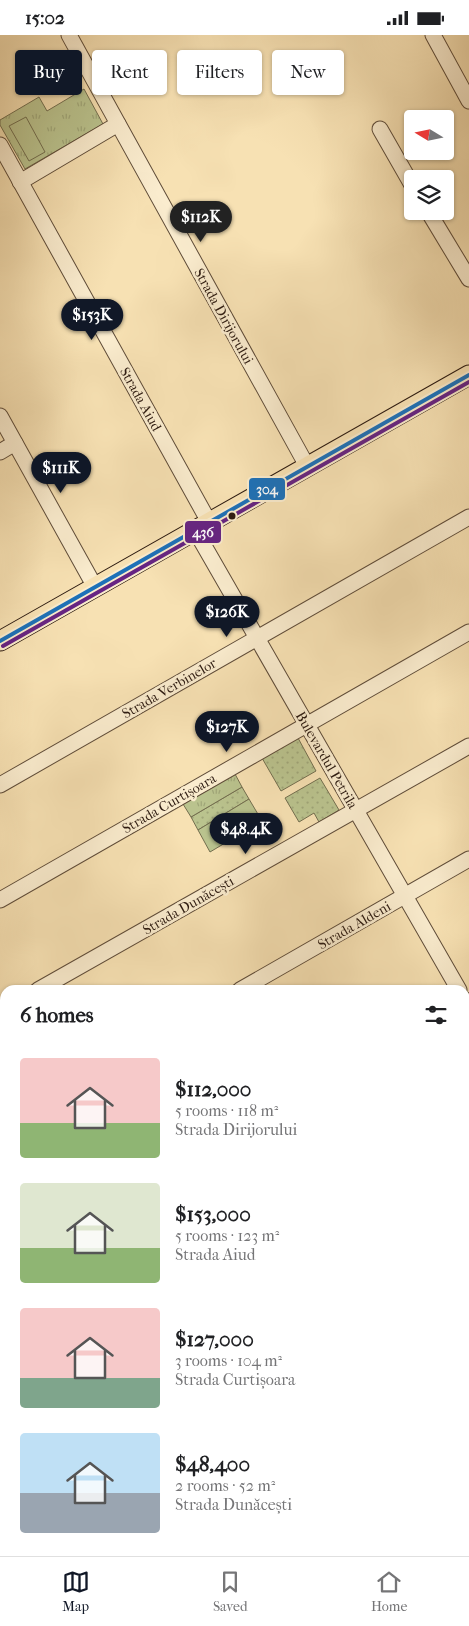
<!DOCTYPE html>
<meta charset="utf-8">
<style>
body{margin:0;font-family:"IM FELL French Canon",serif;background:#f6f6f6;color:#202124;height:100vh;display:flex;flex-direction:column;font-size:19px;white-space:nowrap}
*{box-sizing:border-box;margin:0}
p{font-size:16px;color:#757577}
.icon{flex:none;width:28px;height:28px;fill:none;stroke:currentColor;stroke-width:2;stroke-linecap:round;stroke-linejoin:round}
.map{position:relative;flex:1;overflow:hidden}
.details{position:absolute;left:0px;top:950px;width:470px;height:571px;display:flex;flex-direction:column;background:#fff;border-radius:15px 15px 0 0;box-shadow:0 1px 4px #0004}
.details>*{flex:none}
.guide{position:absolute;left:15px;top:15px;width:440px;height:45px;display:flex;gap:10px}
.needle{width:32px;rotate:280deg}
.buttons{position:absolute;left:404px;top:75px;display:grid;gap:10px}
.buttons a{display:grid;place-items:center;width:50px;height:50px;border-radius:5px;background:#fff;box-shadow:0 1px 4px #0004;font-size:25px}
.price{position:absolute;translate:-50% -42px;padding:0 11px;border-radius:18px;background:#111827;color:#fff;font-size:16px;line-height:32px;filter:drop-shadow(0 1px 2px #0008)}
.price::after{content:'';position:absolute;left:50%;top:30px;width:15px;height:11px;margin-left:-8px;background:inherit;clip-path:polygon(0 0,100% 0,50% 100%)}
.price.on{background:#222;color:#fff}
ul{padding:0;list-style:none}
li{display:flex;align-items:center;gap:15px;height:125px;padding:0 20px}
li span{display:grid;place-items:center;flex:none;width:140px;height:100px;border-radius:5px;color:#555}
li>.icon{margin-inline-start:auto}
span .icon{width:60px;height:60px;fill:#fffc;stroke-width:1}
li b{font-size:21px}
h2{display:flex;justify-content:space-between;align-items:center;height:60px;padding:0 20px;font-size:21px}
.chip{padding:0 18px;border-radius:5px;background:#fff;box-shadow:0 1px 4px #0004;font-size:18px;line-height:45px}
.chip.on{background:#111827;color:#fff}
.status{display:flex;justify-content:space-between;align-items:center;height:35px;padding:0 25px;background:#fff;direction:ltr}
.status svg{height:14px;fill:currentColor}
.tab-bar{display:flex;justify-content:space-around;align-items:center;height:70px;border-top:1px solid #e0e0e0;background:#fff;font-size:14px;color:#757577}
.tab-bar a{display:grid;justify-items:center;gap:2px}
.tab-bar .on{color:#111827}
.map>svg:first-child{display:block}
.grass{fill:url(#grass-dots);stroke:#736e4f}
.forest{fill:url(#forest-crowns);stroke:#736e4f}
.park{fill:url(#park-tufts);stroke:#736e4f}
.pitch{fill:#bac38e;stroke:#736e4f}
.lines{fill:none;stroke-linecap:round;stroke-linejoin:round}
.minor-casing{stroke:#5f4c39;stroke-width:17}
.major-casing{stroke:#2c1a10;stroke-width:21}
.minor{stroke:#faecce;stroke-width:15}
.major{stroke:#f7e1b3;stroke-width:19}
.bus-1-casing{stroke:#faecce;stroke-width:8}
.bus-2-casing{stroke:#faecce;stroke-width:8}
.bus-1{stroke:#1d71b8;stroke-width:4}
.bus-2{stroke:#662483;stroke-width:4}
.bus-dot{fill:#2c1a10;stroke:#faecce;stroke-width:2}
.labels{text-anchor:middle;stroke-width:5;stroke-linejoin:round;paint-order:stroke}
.street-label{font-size:14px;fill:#2c1a10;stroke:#faecce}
.line-badge{stroke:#faecce;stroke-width:2}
.badge-label{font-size:14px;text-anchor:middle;font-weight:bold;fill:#fff}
</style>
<div class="status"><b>15:02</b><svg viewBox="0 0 49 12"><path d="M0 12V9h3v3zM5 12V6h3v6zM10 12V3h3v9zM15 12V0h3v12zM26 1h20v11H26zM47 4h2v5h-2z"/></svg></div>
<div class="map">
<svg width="469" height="1521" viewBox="0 0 469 1521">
<defs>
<pattern id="grass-dots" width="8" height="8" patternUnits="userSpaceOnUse" patternTransform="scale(1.25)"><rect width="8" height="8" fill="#bac38e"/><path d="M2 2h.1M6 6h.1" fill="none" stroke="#a0a779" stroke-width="1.8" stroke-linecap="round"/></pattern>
<pattern id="forest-crowns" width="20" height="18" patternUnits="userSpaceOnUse" patternTransform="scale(1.25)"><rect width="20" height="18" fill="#bac38e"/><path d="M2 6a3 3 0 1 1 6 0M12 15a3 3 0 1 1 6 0" fill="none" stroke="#a0a779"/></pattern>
<pattern id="park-tufts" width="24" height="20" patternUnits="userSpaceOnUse" patternTransform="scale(1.25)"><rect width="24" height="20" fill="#bac38e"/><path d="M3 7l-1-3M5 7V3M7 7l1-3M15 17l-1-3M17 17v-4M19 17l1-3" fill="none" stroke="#a0a779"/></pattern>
</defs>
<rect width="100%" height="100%" fill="#f7e1b3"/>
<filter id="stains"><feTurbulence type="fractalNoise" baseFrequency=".004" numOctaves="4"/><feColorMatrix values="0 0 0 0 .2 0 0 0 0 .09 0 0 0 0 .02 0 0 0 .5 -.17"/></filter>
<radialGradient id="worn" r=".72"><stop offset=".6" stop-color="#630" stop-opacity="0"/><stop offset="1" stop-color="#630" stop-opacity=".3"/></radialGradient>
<g class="grass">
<polygon points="298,703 316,736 281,756 262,723"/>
<polygon points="320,743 339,775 319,787 314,778 299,787 285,763"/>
<polygon points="242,752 249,764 198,795 191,782"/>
</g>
<g class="forest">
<polygon points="469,1206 469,1521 16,1521 10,1516 465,1516 465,1208"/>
<polygon points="0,1292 5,1302 5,1512 0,1508"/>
</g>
<g class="park">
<polygon points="84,54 103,89 25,134 0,90 0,85 39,62 47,76"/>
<polygon points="235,739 242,752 191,782 183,769"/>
</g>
<g class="pitch">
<polygon points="26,82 45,117 29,126 9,91"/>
<polygon points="249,764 262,786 210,817 198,795"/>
</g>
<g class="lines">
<g class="minor-casing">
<g id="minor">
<polyline points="69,0 307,431"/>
<polyline points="433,0 469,66"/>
<polyline points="380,94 412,150"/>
<polyline points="0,110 209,487"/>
<polyline points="20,147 118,89"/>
<polyline points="428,176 469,244"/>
<polyline points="0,381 95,552"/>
<polyline points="0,417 15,408"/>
<polyline points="195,495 459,955"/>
<polyline points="0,750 469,482"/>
<polyline points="0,865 469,597"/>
<polyline points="38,955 469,711"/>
<polyline points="240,955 469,824"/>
<polyline points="465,965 469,972"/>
<polyline points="0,977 5,974"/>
<polyline points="0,1069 5,1078"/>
<polyline points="465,1071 469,1069"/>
<polyline points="465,1194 469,1192"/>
<polyline points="0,1272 5,1281"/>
</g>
</g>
<g class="major-casing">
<polyline id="major" points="0,606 469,340"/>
</g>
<use href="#minor" class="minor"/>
<use href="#major" class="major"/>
<g class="bus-1-casing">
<polyline id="bus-1" points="0,606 469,340"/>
</g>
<g class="bus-2-casing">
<polyline id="bus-2" points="3,611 469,347"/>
</g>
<use href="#bus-1" class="bus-1"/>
<use href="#bus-2" class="bus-2"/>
</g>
<circle class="bus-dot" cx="232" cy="481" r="4.5"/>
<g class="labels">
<g class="street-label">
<text transform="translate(224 281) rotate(61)" y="5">Strada Dirijorului</text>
<text transform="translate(141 364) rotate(61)" y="5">Strada Aiud</text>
<text transform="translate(169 653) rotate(-30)" y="5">Strada Verbinelor</text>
<text transform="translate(327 725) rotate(60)" y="5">Bulevardul Petrila</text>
<text transform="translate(169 768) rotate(-30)" y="5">Strada Curtișoara</text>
<text transform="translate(188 870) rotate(-30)" y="5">Strada Dunăcești</text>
<text transform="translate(354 890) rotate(-30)" y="5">Strada Aldeni</text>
</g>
</g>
<g class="line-badge">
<rect x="248" y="442" width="38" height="24" rx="5" fill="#1d71b8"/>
<rect x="184" y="485" width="38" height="24" rx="5" fill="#662483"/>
</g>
<g class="badge-label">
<text x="267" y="459">304</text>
<text x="203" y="502">436</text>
</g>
<rect width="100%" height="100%" filter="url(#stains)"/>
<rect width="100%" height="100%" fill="url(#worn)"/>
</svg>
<div class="buttons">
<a><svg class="needle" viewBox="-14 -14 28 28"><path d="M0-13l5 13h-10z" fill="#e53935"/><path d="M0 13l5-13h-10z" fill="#757577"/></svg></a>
<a><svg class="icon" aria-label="layers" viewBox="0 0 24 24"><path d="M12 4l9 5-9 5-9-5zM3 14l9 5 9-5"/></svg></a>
</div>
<b class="price on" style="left:201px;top:208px">$112K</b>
<b class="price" style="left:92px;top:306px">$153K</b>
<b class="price" style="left:61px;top:459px">$111K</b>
<b class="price" style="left:227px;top:603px">$126K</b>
<b class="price" style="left:227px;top:718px">$127K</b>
<b class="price" style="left:246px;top:820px">$48.4K</b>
<div class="guide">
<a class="chip on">Buy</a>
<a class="chip">Rent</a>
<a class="chip">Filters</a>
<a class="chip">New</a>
</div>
<section class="details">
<h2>6 homes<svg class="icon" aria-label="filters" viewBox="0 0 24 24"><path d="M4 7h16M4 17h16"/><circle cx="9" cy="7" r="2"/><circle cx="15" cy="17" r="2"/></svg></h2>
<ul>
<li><span style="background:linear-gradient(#f6c9c9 65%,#8fb573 0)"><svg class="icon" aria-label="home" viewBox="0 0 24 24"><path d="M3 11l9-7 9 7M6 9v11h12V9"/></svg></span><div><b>$112,000</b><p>5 rooms · 118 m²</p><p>Strada Dirijorului</p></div></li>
<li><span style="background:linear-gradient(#dfe7d0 65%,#8fb573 0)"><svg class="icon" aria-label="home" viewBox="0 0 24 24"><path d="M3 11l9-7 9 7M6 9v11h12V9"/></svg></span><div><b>$153,000</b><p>5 rooms · 123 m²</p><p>Strada Aiud</p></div></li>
<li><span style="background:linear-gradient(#f6c9c9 70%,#7fa58c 0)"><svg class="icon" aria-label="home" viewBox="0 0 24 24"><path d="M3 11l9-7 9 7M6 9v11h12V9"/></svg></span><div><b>$127,000</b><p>3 rooms · 104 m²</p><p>Strada Curtișoara</p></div></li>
<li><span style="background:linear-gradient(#bfe0f5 60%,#9aa5b1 0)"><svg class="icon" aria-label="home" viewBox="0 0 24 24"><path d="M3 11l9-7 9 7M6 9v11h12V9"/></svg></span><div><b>$48,400</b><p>2 rooms · 52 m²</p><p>Strada Dunăcești</p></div></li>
</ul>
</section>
</div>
<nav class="tab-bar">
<a class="on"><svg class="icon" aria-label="map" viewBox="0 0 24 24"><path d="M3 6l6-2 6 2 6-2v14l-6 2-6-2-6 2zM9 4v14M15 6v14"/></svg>Map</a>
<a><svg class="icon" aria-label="saved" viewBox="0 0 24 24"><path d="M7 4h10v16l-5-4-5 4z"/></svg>Saved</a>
<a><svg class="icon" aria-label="home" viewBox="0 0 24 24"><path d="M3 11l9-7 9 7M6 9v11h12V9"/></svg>Home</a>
</nav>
